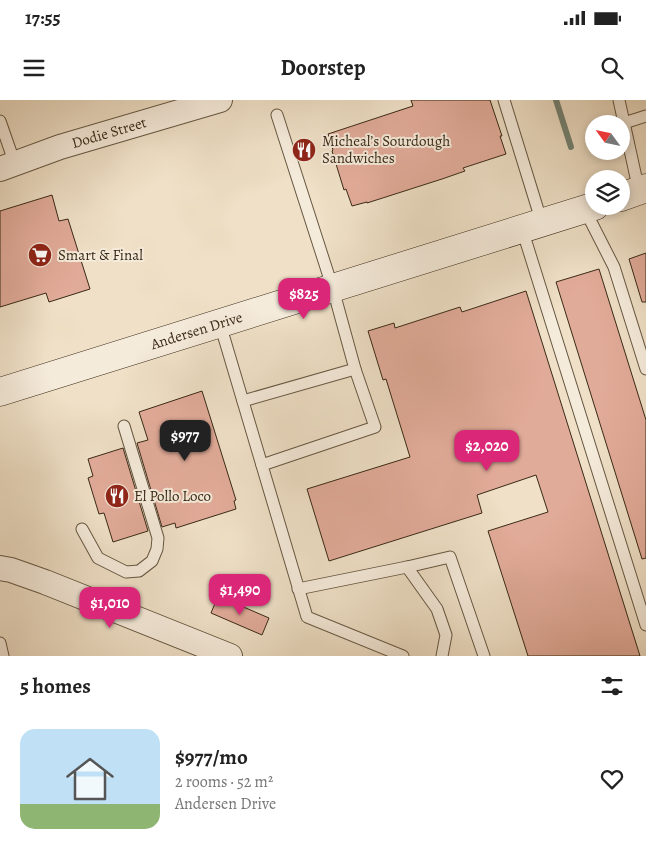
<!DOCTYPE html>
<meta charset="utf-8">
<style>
body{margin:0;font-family:Alegreya,serif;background:#f2f2f2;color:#222;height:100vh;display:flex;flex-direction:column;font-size:19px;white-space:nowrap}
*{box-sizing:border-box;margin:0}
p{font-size:16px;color:#767676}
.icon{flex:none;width:28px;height:28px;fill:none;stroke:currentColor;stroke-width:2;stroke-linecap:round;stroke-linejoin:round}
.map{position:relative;height:556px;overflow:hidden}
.sheet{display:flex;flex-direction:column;background:#fff;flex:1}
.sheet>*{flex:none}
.needle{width:32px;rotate:303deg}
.controls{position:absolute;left:585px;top:15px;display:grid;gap:10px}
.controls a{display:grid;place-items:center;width:45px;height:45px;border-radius:50%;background:#fff;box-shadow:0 2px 8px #0003;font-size:25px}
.price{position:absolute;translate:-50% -42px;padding:0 11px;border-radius:10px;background:#db2777;color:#fff;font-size:16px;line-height:32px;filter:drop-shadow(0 1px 2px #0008)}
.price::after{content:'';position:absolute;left:50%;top:30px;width:15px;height:11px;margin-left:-8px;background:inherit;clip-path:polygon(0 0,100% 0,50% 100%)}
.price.on{background:#222;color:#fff}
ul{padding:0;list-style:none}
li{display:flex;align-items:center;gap:15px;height:125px;padding:0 20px}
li+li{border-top:1px solid #e0e0e0}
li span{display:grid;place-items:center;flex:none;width:140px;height:100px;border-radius:15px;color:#555}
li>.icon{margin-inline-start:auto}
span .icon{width:60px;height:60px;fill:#fffc;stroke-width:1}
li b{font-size:21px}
h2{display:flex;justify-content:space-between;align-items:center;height:60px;padding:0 20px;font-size:21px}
.status{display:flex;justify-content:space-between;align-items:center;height:35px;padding:0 25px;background:#fff;direction:ltr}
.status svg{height:14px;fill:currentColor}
header{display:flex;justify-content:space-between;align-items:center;height:65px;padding:0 20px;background:#fff;font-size:22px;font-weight:600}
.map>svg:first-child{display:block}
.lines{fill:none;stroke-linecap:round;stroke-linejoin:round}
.stream{stroke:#738274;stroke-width:6}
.building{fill:#e1ab99;stroke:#392916}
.lane-casing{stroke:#665742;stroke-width:13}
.street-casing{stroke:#665742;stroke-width:26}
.secondary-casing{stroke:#392916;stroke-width:29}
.lane{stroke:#f5ebdb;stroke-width:11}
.street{stroke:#f5ebdb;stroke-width:24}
.secondary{stroke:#f5ebdb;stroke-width:28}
.labels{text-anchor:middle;stroke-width:4;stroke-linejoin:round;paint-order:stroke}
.street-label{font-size:15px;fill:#392916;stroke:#f5ebdb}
.poi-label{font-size:15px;fill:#392916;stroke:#f5ebdb;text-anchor:start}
</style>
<div class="status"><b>17:55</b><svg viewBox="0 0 49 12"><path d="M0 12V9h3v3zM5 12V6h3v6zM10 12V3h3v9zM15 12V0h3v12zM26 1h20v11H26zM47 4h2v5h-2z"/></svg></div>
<header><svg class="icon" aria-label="menu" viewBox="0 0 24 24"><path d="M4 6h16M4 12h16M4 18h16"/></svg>Doorstep<svg class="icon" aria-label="search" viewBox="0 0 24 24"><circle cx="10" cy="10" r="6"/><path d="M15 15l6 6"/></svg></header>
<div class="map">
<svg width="646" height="556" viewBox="0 0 646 556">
<rect width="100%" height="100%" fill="#efe0c7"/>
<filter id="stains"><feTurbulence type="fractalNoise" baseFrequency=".004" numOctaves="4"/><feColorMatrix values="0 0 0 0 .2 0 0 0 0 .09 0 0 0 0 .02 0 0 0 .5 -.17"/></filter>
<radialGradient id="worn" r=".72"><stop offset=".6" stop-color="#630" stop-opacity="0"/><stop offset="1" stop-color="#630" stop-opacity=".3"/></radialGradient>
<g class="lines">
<polyline class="stream" points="556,0 571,47"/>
</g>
<g class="building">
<polygon points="411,0 490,0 502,36 500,36 506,54 463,68 465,71 442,79 367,103 367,102 352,106 346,89 344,90 332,51 333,50 328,34 413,6"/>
<polygon points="52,95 59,121 68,119 90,189 49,202 46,193 0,207 0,111"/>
<polygon points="646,153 646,202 642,202 629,159"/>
<polygon points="599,169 646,320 646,458 642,459 556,182"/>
<polygon points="526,191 640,556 528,556 488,431 548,412 536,375 477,395 482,413 329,461 307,389 410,357 386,279 383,280 368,231 394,223 395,228 460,207 462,212"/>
<polygon points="202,291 236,400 234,401 236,409 176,428 175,423 162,427 137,343 148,340 139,312"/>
<polygon points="123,348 148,431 113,442 104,413 99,414 88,378 93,376 88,359"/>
<polygon points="218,496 269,518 262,535 211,513"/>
</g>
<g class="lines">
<g class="lane-casing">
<g id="lane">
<polyline points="504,0 542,123"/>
<polyline points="619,0 639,91"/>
<polyline points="0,21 15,64"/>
<polyline points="624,23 646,16"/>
<polyline points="585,110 614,167 646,269"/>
<polyline points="522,129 646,525"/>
<polyline points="220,224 307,517 403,556"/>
<polyline points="243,301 355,269 333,189 277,15"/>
<polyline points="262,365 375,327 355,269"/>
<polyline points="82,429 98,458 126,472 139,471 152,461 157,449 158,438 124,326"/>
<polyline points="407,467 437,509 446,535 442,556"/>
<polyline points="298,489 407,467 450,457 484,556"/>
<polyline points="0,543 3,556"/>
</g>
</g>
<g class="street-casing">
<g id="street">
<path id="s1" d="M0,69L60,47L220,0"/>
<polyline points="0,468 11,470 45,482 230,556"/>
</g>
</g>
<g class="secondary-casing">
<g id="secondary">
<polyline points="621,97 646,88"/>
<path id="s2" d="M0,292L595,106"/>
</g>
</g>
<use href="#lane" class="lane"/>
<use href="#street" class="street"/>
<use href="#secondary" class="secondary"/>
</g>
<defs>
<g id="restaurant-disc" transform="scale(1.25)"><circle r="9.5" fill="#8f2418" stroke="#f5ebdb"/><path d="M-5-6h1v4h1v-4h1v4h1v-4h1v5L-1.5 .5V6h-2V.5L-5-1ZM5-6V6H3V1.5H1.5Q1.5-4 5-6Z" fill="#fff"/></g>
<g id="supermarket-disc" transform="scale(1.25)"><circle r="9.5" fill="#8f2418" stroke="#f5ebdb"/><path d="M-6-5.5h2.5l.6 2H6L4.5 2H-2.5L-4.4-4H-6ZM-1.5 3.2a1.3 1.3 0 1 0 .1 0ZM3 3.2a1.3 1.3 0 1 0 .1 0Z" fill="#fff"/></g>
</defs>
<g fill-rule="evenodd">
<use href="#restaurant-disc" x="304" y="50"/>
<use href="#supermarket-disc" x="40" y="155"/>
<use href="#restaurant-disc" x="117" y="396"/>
</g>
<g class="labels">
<g class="street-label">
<text dy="5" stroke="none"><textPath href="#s1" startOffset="115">Dodie Street</textPath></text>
<text dy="5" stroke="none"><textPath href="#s2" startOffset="206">Andersen Drive</textPath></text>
</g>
<g class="poi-label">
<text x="322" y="46">Micheal’s Sourdough<tspan x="322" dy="17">Sandwiches</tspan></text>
<text x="58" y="160">Smart &amp; Final</text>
<text x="134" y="401">El Pollo Loco</text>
</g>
</g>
<rect width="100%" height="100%" filter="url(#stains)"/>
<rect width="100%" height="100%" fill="url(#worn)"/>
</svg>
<div class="controls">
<a><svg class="needle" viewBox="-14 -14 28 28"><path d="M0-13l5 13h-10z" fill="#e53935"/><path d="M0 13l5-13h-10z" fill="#767676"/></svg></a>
<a><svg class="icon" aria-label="layers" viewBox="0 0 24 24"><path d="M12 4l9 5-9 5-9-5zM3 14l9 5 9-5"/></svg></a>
</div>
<b class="price" style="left:304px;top:220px">$825</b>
<b class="price on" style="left:185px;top:362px">$977</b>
<b class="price" style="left:487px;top:372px">$2,020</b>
<b class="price" style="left:240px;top:516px">$1,490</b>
<b class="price" style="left:110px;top:529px">$1,010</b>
</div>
<section class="sheet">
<h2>5 homes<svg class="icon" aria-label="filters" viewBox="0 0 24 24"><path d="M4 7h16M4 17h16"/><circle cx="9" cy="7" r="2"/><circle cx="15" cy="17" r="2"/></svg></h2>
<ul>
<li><span style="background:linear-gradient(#bfe0f5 75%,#8fb573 0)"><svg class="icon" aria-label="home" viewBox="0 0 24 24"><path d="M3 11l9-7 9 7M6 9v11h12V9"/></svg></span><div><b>$977/mo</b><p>2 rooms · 52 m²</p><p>Andersen Drive</p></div><svg class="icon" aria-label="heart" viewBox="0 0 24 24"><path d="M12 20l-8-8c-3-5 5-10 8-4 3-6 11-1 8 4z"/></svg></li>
</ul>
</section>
